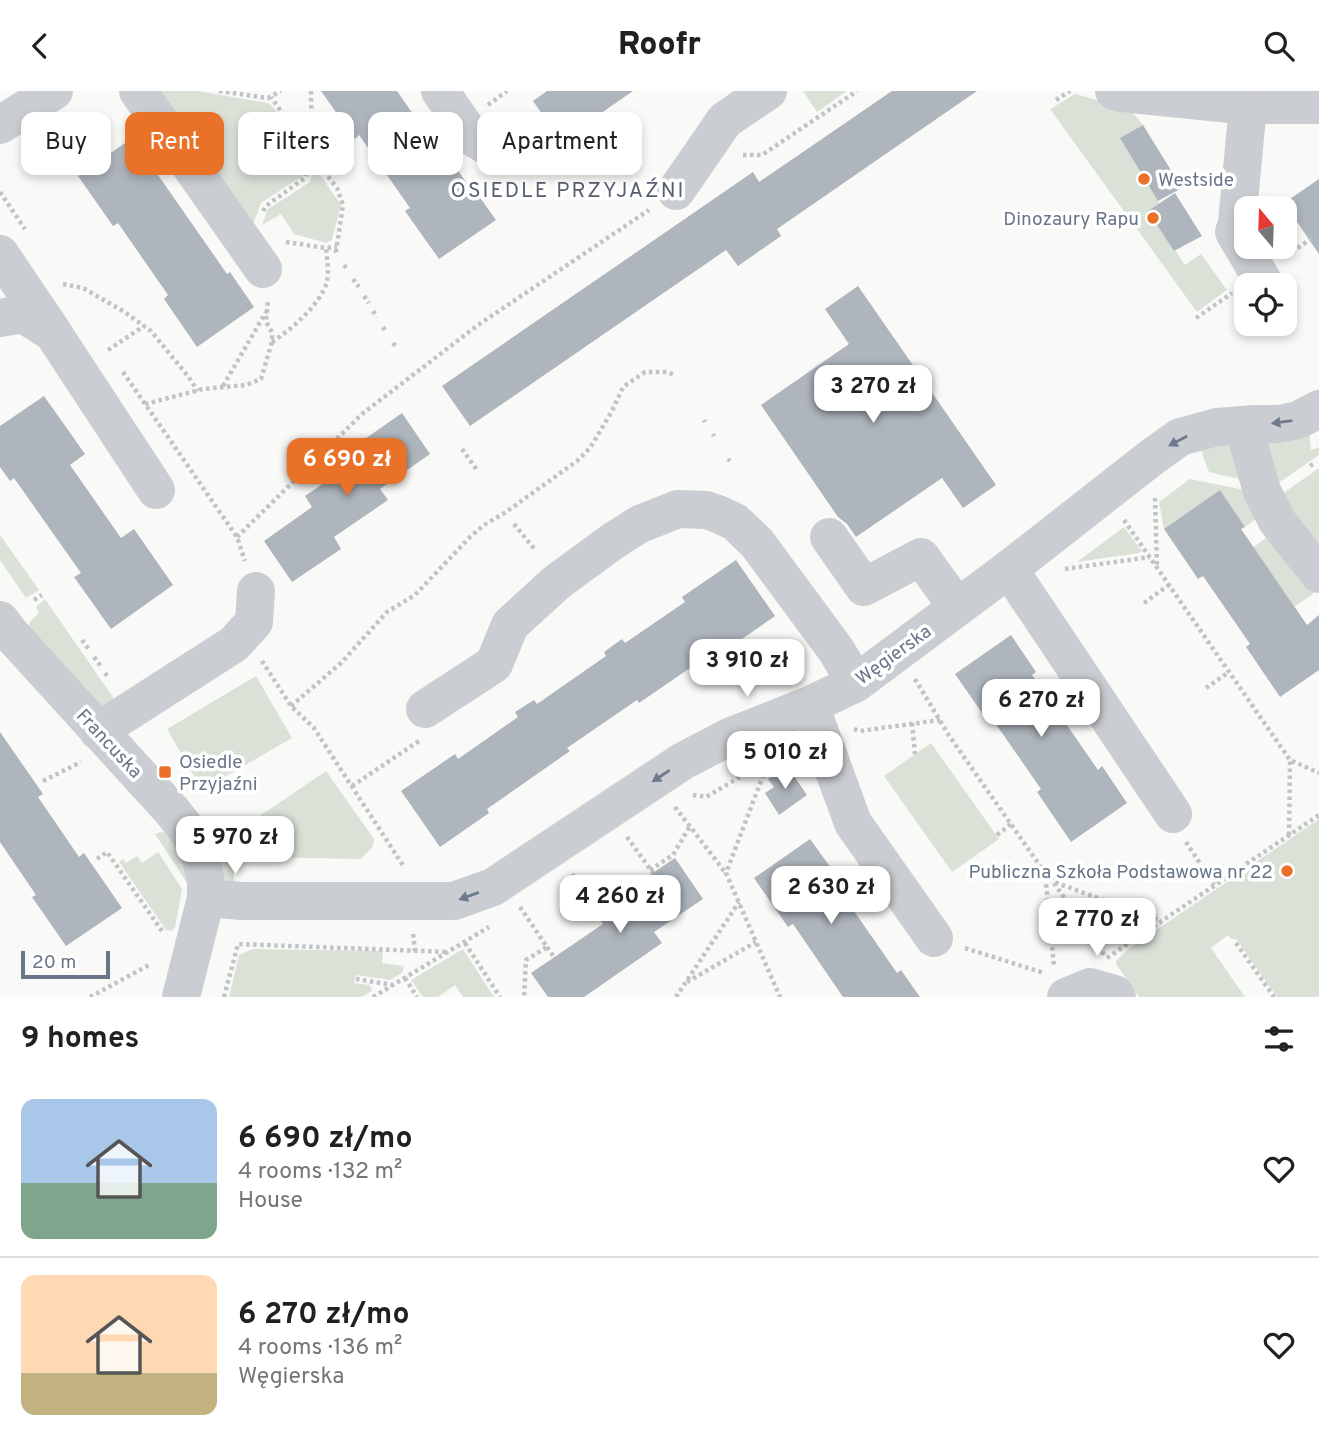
<!DOCTYPE html>
<meta charset="utf-8">
<style>
body{margin:0;font-family:Overpass,sans-serif;background:#f6f6f6;color:#202124;height:100vh;display:flex;flex-direction:column;font-size:26px;white-space:nowrap}
*{box-sizing:border-box;margin:0}
p{font-size:23px;color:#757577}
.icon{flex:none;width:38px;height:38px;fill:none;stroke:currentColor;stroke-width:2;stroke-linecap:round;stroke-linejoin:round}
.map{position:relative;height:906px;overflow:hidden}
.panel{display:flex;flex-direction:column;background:#fff;flex:1}
.panel>*{flex:none}
.guide{position:absolute;left:21px;top:21px;width:700px;height:63px;display:flex;gap:14px}
.needle{width:46px;rotate:341deg}
.tools{position:absolute;left:1234px;top:105px;display:grid;gap:14px}
.tools a{display:grid;place-items:center;width:63px;height:63px;border-radius:14px;background:#fff;box-shadow:0 4px 10px #0003;font-size:35px}
.scale{position:absolute;left:21px;bottom:18px;width:89px;box-sizing:border-box;padding-left:7px;border:4px solid #687689;border-top:0;font-size:19px;line-height:24px;white-space:nowrap;color:#687689;-webkit-text-stroke:5px #fff;paint-order:stroke}
.price{position:absolute;translate:-50% -60px;padding:0 16px;border-radius:14px;background:#fff;color:#222;font-size:23px;line-height:46px;filter:drop-shadow(0 2px 4px #0008)}
.price::after{content:'';position:absolute;left:50%;top:42px;width:21px;height:16px;margin-left:-10px;background:inherit;clip-path:polygon(0 0,100% 0,50% 100%)}
.price.active{background:#e97128;color:#fff}
ul{padding:0;list-style:none}
li{display:flex;align-items:center;gap:21px;height:175px;padding:0 21px}
li+li{border-top:2px solid #e0e0e0}
li span{display:grid;place-items:center;flex:none;width:196px;height:140px;border-radius:14px;color:#555}
li>.icon{margin-inline-start:auto}
span .icon{width:84px;height:84px;fill:#fffc;stroke-width:1}
li b{font-size:30px}
h2{display:flex;justify-content:space-between;align-items:center;height:84px;padding:0 21px;font-size:30px}
.chip{padding:0 24px;border-radius:14px;background:#fff;box-shadow:0 4px 10px #0003;font-size:24px;line-height:63px}
.chip.active{background:#e97128;color:#fff}
header{display:flex;justify-content:space-between;align-items:center;height:91px;padding:0 21px;background:#fff;font-size:32px;font-weight:800}
.map>svg:first-child{display:block}
.green{fill:#dae2d8}
.building{fill:#aeb5bc}
.lines{fill:none;stroke-linecap:round;stroke-linejoin:round}
.path{stroke:#c1c3c6;stroke-width:4.5;stroke-dasharray:3.5 3.5;stroke-linecap:butt}
.minor{stroke:#cacdd1;stroke-width:38}
.oneway{fill:#6d7a8d}
.poi-dot{fill:#e97128;stroke:#fff;stroke-width:2.5}
.labels{text-anchor:middle;stroke-width:7;stroke-linejoin:round;paint-order:stroke}
.poi-label{font-size:19px;fill:#687689;stroke:#fff;text-anchor:start}
.street-label{font-size:19px;fill:#687689;stroke:#fff}
.neighbourhood-label{font-size:21px;letter-spacing:2px;fill:#56606e;stroke:#fff}
</style>
<header><svg class="icon" aria-label="back" viewBox="0 0 24 24"><path d="M15 5l-7 7 7 7"/></svg>Roofr<svg class="icon" aria-label="search" viewBox="0 0 24 24"><circle cx="10" cy="10" r="6"/><path d="M15 15l6 6"/></svg></header>
<div class="map">
<svg width="1319" height="906" viewBox="0 0 1319 906">
<rect width="100%" height="100%" fill="#f9faf7"/>
<g class="green">
<polygon points="150,0 198,0 268,12 273,16 308,65 305,72 299,77 304,84 261,112 252,136"/>
<polygon points="803,0 847,0 817,21"/>
<polygon points="1075,3 1130,18 1143,34 1121,47 1160,113 1149,120 1185,174 1201,163 1227,199 1197,221 1050,18"/>
<polygon points="314,75 341,114 332,149 326,152 294,143 281,123 262,134 268,118 310,91"/>
<polygon points="1309,339 1311,359 1319,356 1319,364 1274,395 1267,350"/>
<polygon points="1214,351 1231,355 1248,390 1209,381 1199,354"/>
<polygon points="1319,377 1319,475 1275,408"/>
<polygon points="1190,388 1250,400 1262,423 1245,436 1220,400 1164,438 1159,411"/>
<polygon points="1124,436 1142,460 1139,462 1077,471"/>
<polygon points="1275,441 1317,500 1290,519 1289,508 1258,464 1249,459"/>
<polygon points="0,444 39,499 26,507 0,469"/>
<polygon points="45,508 119,615 100,616 29,536 30,531 39,522 36,516"/>
<polygon points="256,585 292,647 202,699 167,638"/>
<polygon points="931,652 999,748 952,781 884,685"/>
<polygon points="326,680 374,748 373,755 361,768 253,766 235,745 261,724"/>
<polygon points="1319,728 1319,906 1277,906 1237,849 1230,847 1228,844 1211,857 1245,906 1139,906 1116,873 1116,870 1127,859"/>
<path d="M206,736C229,760 235,760 234,795L228,792L224,785Z"/>
<polygon points="161,741 169,742 182,761 189,795 155,743"/>
<polygon points="158,761 182,798 175,837 171,840 166,839 119,771 123,768 126,772 137,765 142,772"/>
<polygon points="253,858 383,860 382,872 404,875 402,882 390,889 356,884 354,892 370,894 372,900 361,906 229,906 239,864"/>
<polygon points="463,858 494,906 463,906 455,894 438,906 423,906 411,889"/>
</g>
<g class="building">
<polygon points="321,0 397,0 413,23 416,21 469,95 471,94 496,129 439,168 405,120 410,117 359,44 355,48"/>
<polygon points="547,0 633,0 561,50 533,10"/>
<polygon points="892,0 977,0 777,138 781,145 738,175 726,159 470,335 442,295 753,81 759,91"/>
<polygon points="1143,34 1182,97 1158,110 1120,47"/>
<polygon points="135,45 161,82 158,84 227,183 230,181 254,216 197,256 164,208 168,204 118,132 113,135 78,85"/>
<polygon points="1319,88 1319,163 1284,112"/>
<polygon points="1175,102 1202,145 1174,160 1148,120"/>
<polygon points="858,195 996,394 963,417 942,387 856,446 847,433 838,426 761,314 849,253 825,218"/>
<polygon points="44,305 85,363 70,374 121,447 134,438 173,494 111,538 74,486 81,482 14,387 10,390 0,376 0,335"/>
<polygon points="402,322 430,363 380,398 388,409 334,446 341,458 292,491 264,450 312,416 305,405 359,368 352,357"/>
<polygon points="1220,399 1245,436 1241,438 1307,534 1319,524 1319,579 1280,606 1246,556 1250,553 1203,485 1198,488 1164,438"/>
<polygon points="736,469 775,525 726,559 722,555 639,612 637,609 567,657 570,660 487,718 489,722 440,756 401,700 455,663 458,668 518,626 515,621 534,609 537,613 606,565 604,561 622,548 625,552 685,511 682,506"/>
<polygon points="1011,544 1036,581 1032,584 1044,601 1098,679 1102,675 1127,712 1071,751 1037,701 1041,698 993,629 989,632 955,583"/>
<polygon points="0,641 43,703 38,706 79,766 84,762 122,817 66,855 32,806 36,804 0,751"/>
<polygon points="787,675 807,704 779,724 765,702 774,696 768,688"/>
<polygon points="810,748 836,784 831,787 897,882 901,879 920,906 843,906 793,833 788,836 754,787"/>
<polygon points="675,767 703,808 654,841 662,852 584,906 548,906 531,882 603,833 600,828 629,806 625,801"/>
</g>
<g class="lines">
<g class="path">
<polyline points="219,0 268,7 281,0"/>
<polyline points="311,0 312,65 337,97 343,114 336,161 338,163"/>
<polyline points="1056,9 1070,0"/>
<polyline points="488,14 507,0"/>
<polyline points="743,64 762,64 857,0"/>
<polyline points="0,101 25,138"/>
<polyline points="263,120 266,115 306,86 308,75 312,65 271,6"/>
<polyline points="286,151 326,157 337,156"/>
<polyline points="1286,165 1311,148"/>
<polyline points="344,174 347,178"/>
<polyline points="353,188 359,196"/>
<polyline points="63,193 83,197 123,220 151,240 187,284 198,300"/>
<polyline points="364,205 369,212"/>
<polyline points="373,220 377,226"/>
<polyline points="1196,227 1232,202"/>
<polyline points="383,236 386,241"/>
<path d="M272,251C291,239 322,212 327,190C329,179 327,168 326,157"/>
<polyline points="393,252 397,257"/>
<polyline points="108,259 144,235"/>
<polyline points="123,281 237,446 245,470"/>
<polyline points="223,295 266,221"/>
<polyline points="145,313 203,298 246,294 261,288 272,251 272,241 266,231 268,209"/>
<polyline points="704,329 705,331"/>
<polyline points="713,343 714,345"/>
<polyline points="462,358 477,379"/>
<polyline points="728,368 730,370"/>
<polyline points="1310,375 1316,371"/>
<polyline points="1155,407 1157,476"/>
<polyline points="1124,429 1290,669 1319,682"/>
<polyline points="514,433 536,460"/>
<polyline points="237,446 362,323 478,234 649,119"/>
<polyline points="1065,478 1150,466"/>
<polyline points="34,509 42,504"/>
<polyline points="1144,512 1169,494"/>
<polyline points="82,549 90,560"/>
<polyline points="94,566 102,577"/>
<polyline points="262,570 291,615 314,637 404,776"/>
<polyline points="105,582 109,587"/>
<polyline points="915,588 948,643 1045,782 1054,875"/>
<polyline points="1206,597 1229,581"/>
<polyline points="291,615 341,572 387,521 415,504 471,445 484,434 506,421 577,370 590,357 612,320 623,296 645,281 667,281 675,284"/>
<polyline points="912,632 915,663"/>
<polyline points="854,638 860,640 940,629"/>
<polyline points="774,667 769,669 726,782 780,906"/>
<polyline points="43,690 81,671"/>
<polyline points="352,695 419,650"/>
<polyline points="693,704 706,706 769,669"/>
<polyline points="675,716 725,781"/>
<polyline points="997,744 1011,733"/>
<polyline points="1289,744 1290,669"/>
<polyline points="627,746 653,782"/>
<polyline points="1186,751 1214,794"/>
<polyline points="97,768 107,761 162,840"/>
<polyline points="650,779 673,764 690,735"/>
<polyline points="1045,782 1054,791 1161,830"/>
<polyline points="572,783 607,830"/>
<polyline points="1054,792 1105,865"/>
<polyline points="520,816 547,856 526,869 524,906"/>
<polyline points="413,843 415,860"/>
<polyline points="465,852 500,906"/>
<polyline points="1236,852 1274,906"/>
<polyline points="547,856 554,866"/>
<polyline points="965,857 1044,882"/>
<polyline points="1107,867 1319,724"/>
<polyline points="405,887 417,906"/>
<polyline points="356,888 393,894"/>
<polyline points="687,891 756,851"/>
<polyline points="90,906 149,874"/>
<polyline points="224,906 238,853 448,861"/>
<polyline points="373,906 489,836"/>
<polyline points="676,906 739,811"/>
</g>
<g class="minor">
<polyline points="138,0 263,178"/>
<polyline points="440,0 472,46 501,63"/>
<polyline points="1114,0 1122,2 1240,14 1319,14"/>
<polyline points="1248,14 1237,132 1234,141 1263,190"/>
<polyline points="0,34 54,0"/>
<polyline points="676,100 725,29 768,0"/>
<polyline points="0,163 52,240"/>
<polyline points="0,227 23,223 53,242 156,399"/>
<polyline points="1243,334 1262,400 1277,430 1319,483"/>
<polyline points="829,446 864,496 921,466 957,516"/>
<polyline points="1009,478 1173,723"/>
<polyline points="0,529 9,541 172,720 190,743 200,764 206,790 206,807 181,906"/>
<polyline points="810,614 853,732 934,847"/>
<polyline points="425,618 494,573 510,534 557,491 613,450 640,433 678,418 706,419 718,423 735,431 757,452 836,559 856,592"/>
<polyline points="98,640 234,553 254,531 256,500"/>
<polyline points="206,807 242,810 454,810 493,796 683,670 729,646 810,614 856,592 1009,478 1152,366 1180,346 1217,336 1255,333 1279,333 1298,329 1319,318"/>
<polyline points="1066,906 1090,896 1115,903 1117,906"/>
</g>
</g>
<defs><path id="oneway-solid" d="M-6-.8H1V-3.2L6.5 0L1 3.2V.8H-6Z" transform="scale(1.75)"/></defs>
<g class="oneway">
<use href="#oneway-solid" transform="translate(1282 331) rotate(173)"/>
<use href="#oneway-solid" transform="translate(1178 350) rotate(152)"/>
<use href="#oneway-solid" transform="translate(661 685) rotate(146)"/>
<use href="#oneway-solid" transform="translate(469 805) rotate(160)"/>
</g>
<g class="poi-dot">
<circle cx="1144" cy="88" r="7"/>
<circle cx="1153" cy="127" r="7"/>
<rect x="158" y="674" width="14" height="14" rx="3.5"/>
<circle cx="1287" cy="780" r="7"/>
</g>
<g class="labels">
<g class="poi-label">
<text x="1158" y="95">Westside</text>
<text x="1139" y="134" text-anchor="end">Dinozaury Rapu</text>
<text x="179" y="677">Osiedle<tspan x="179" dy="22">Przyjaźni</tspan></text>
<text x="1273" y="787" text-anchor="end">Publiczna Szkoła Podstawowa nr 22</text>
</g>
<g class="street-label">
<text transform="translate(893 563) rotate(-36)" y="7">Węgierska</text>
<text transform="translate(110 652) rotate(47)" y="7">Francuska</text>
</g>
<g class="neighbourhood-label">
<text x="568" y="106">OSIEDLE PRZYJAŹNI</text>
</g>
</g>
</svg>
<div class="tools">
<a><svg class="needle" viewBox="-14 -14 28 28"><path d="M0-13l5 13h-10z" fill="#e53935"/><path d="M0 13l5-13h-10z" fill="#757577"/></svg></a>
<a><svg class="icon" aria-label="locate" viewBox="0 0 24 24"><circle cx="12" cy="12" r="6"/><path d="M12 2v4M12 18v4M2 12h4M18 12h4"/></svg></a>
</div>
<div class="scale">20 m</div>
<b class="price" style="left:873px;top:334px">3 270 zł</b>
<b class="price active" style="left:347px;top:407px">6 690 zł</b>
<b class="price" style="left:747px;top:608px">3 910 zł</b>
<b class="price" style="left:1041px;top:648px">6 270 zł</b>
<b class="price" style="left:785px;top:700px">5 010 zł</b>
<b class="price" style="left:235px;top:785px">5 970 zł</b>
<b class="price" style="left:831px;top:835px">2 630 zł</b>
<b class="price" style="left:620px;top:844px">4 260 zł</b>
<b class="price" style="left:1097px;top:867px">2 770 zł</b>
<div class="guide">
<a class="chip">Buy</a>
<a class="chip active">Rent</a>
<a class="chip">Filters</a>
<a class="chip">New</a>
<a class="chip">Apartment</a>
</div>
</div>
<section class="panel">
<h2>9 homes<svg class="icon" aria-label="filters" viewBox="0 0 24 24"><path d="M4 7h16M4 17h16"/><circle cx="9" cy="7" r="2"/><circle cx="15" cy="17" r="2"/></svg></h2>
<ul>
<li><span style="background:linear-gradient(#a9c7e8 60%,#7fa58c 0)"><svg class="icon" aria-label="home" viewBox="0 0 24 24"><path d="M3 11l9-7 9 7M6 9v11h12V9"/></svg></span><div><b>6 690 zł/mo</b><p>4 rooms · 132 m²</p><p>House</p></div><svg class="icon" aria-label="heart" viewBox="0 0 24 24"><path d="M12 20l-8-8c-3-5 5-10 8-4 3-6 11-1 8 4z"/></svg></li>
<li><span style="background:linear-gradient(#ffd9b3 70%,#c2b280 0)"><svg class="icon" aria-label="home" viewBox="0 0 24 24"><path d="M3 11l9-7 9 7M6 9v11h12V9"/></svg></span><div><b>6 270 zł/mo</b><p>4 rooms · 136 m²</p><p>Węgierska</p></div><svg class="icon" aria-label="heart" viewBox="0 0 24 24"><path d="M12 20l-8-8c-3-5 5-10 8-4 3-6 11-1 8 4z"/></svg></li>
</ul>
</section>
